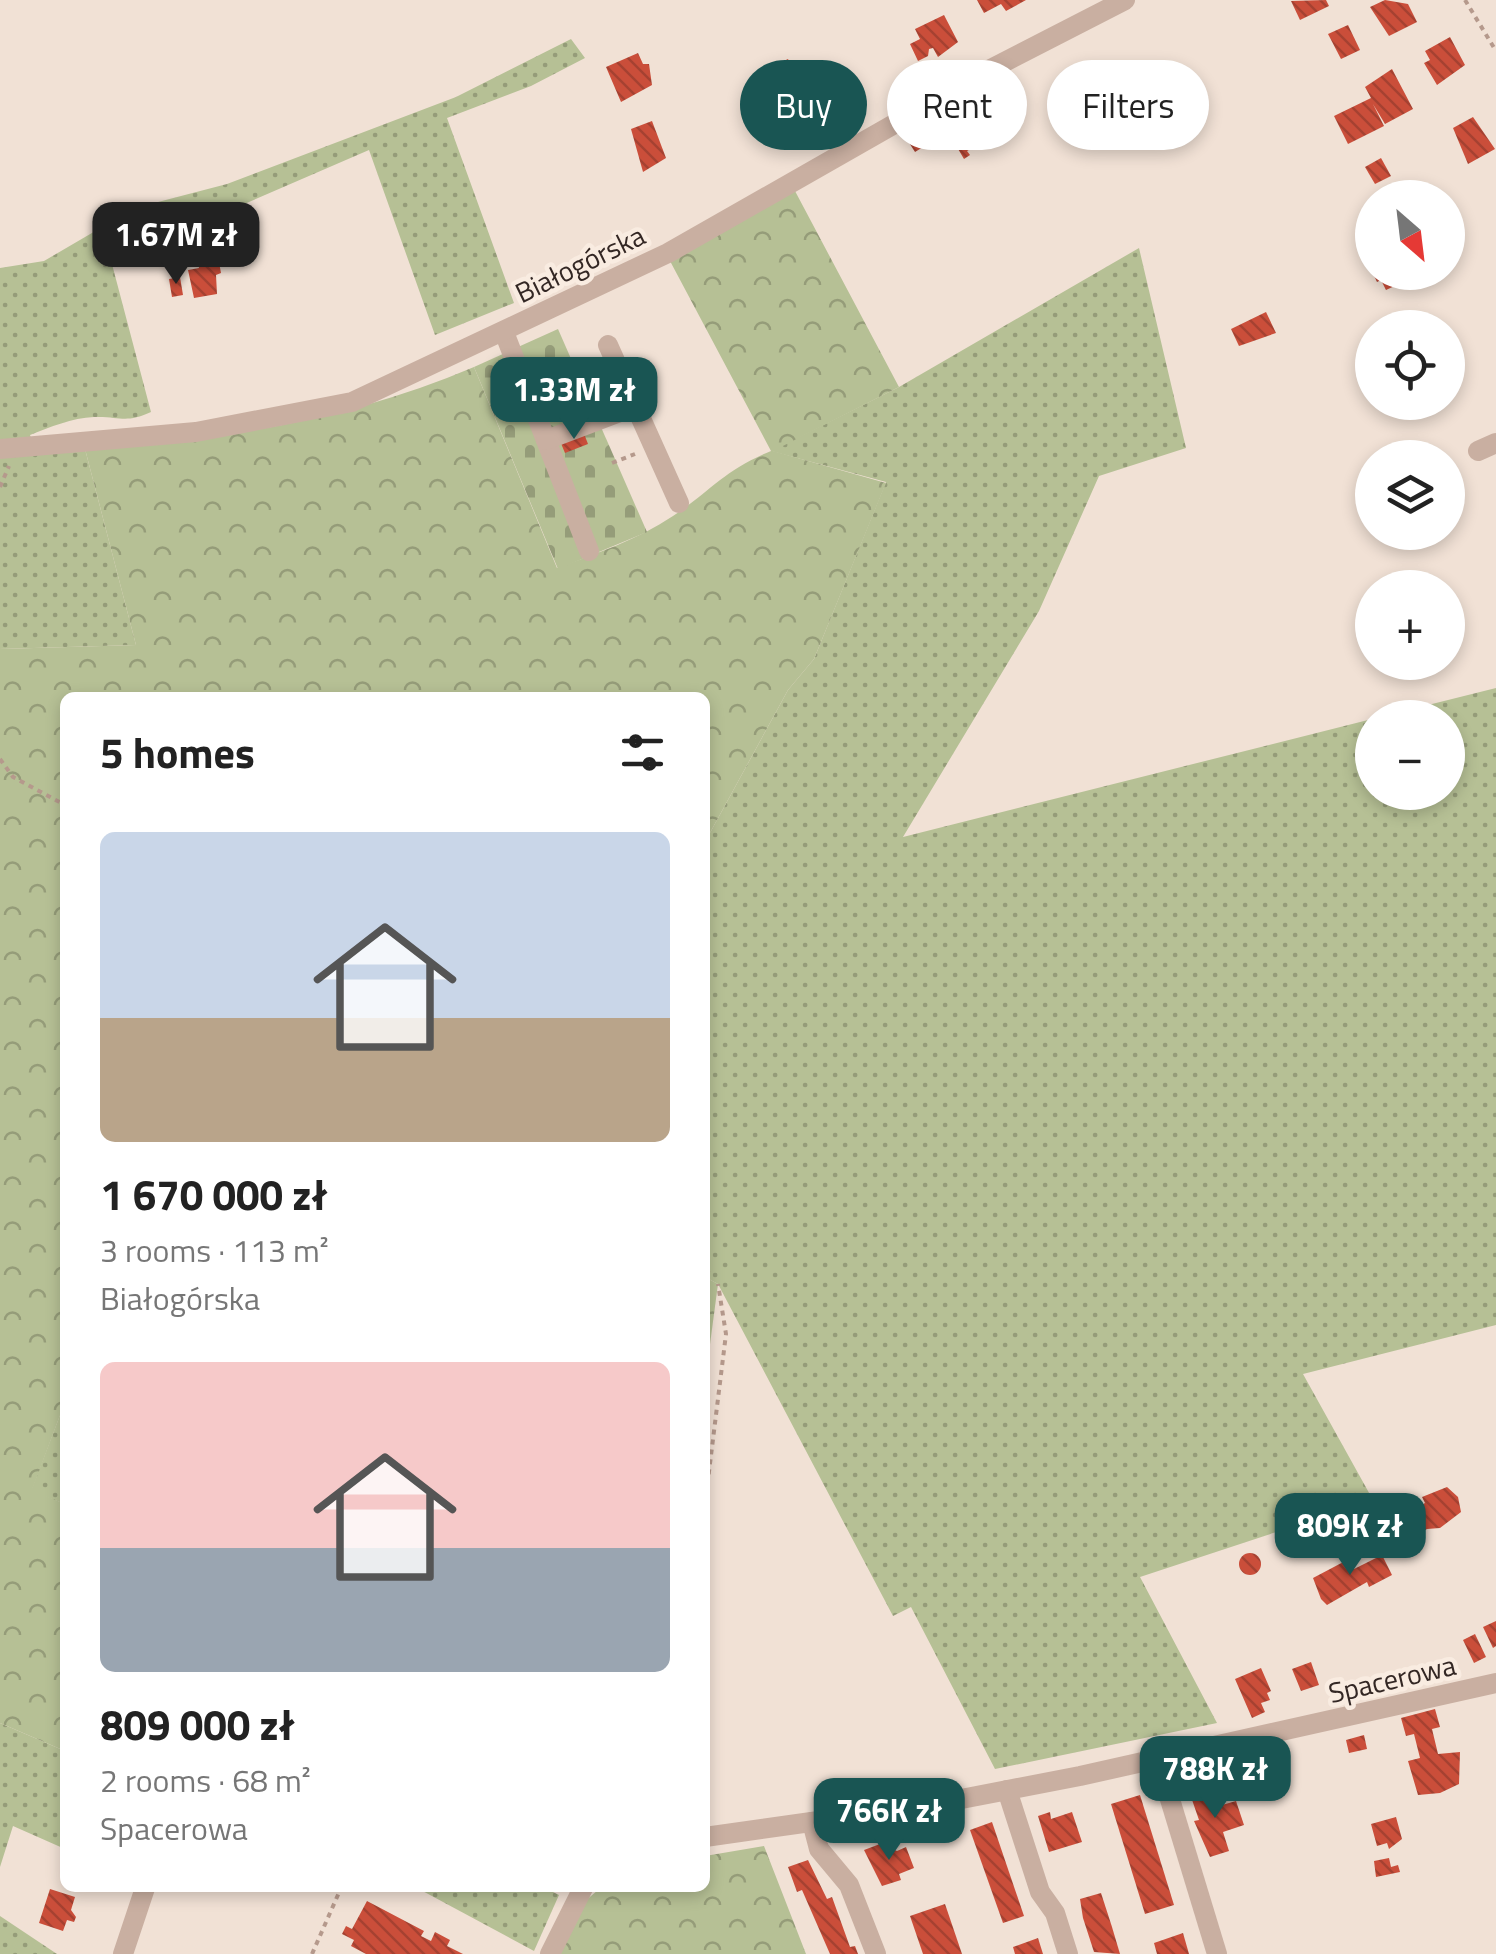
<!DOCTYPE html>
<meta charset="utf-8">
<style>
body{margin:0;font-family:"Titillium Web",sans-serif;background:#f6f6f6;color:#222;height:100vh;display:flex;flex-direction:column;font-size:38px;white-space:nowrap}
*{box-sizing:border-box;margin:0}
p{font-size:32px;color:#767676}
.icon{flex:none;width:55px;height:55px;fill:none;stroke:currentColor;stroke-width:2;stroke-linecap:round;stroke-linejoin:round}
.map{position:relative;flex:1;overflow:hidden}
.sheet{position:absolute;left:60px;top:692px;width:650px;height:1200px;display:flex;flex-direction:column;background:#fff;border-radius:15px;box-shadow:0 5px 15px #0003}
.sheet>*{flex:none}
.banner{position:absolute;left:740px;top:60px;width:605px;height:90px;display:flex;gap:20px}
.needle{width:65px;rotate:152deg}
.fabs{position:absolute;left:1355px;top:180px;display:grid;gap:20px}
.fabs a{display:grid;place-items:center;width:110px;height:110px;border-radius:50%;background:#fff;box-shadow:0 5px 15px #0003;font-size:50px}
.price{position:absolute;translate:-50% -85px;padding:0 22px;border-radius:20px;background:#195553;color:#fff;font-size:32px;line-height:65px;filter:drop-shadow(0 2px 5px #0008)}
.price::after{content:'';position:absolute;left:50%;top:60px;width:30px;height:22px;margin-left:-15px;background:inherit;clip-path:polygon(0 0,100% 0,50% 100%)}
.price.selected{background:#222;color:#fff}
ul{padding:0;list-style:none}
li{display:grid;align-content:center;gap:20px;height:530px;padding:0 40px}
li span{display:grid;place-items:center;height:310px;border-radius:15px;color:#555}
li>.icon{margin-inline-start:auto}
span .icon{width:180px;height:180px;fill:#fffc;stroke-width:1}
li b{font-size:42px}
h2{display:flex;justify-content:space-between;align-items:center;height:120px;padding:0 40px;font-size:42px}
.pill{padding:0 35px;border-radius:45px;background:#fff;box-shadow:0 5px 15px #0003;font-size:35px;line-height:90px}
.pill.selected{background:#195553;color:#fff}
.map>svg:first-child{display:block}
.grass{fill:url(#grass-dots)}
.forest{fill:url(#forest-crowns)}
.cemetery{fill:url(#cemetery-stones)}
.building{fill:url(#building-back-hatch)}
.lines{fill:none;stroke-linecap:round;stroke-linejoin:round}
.path{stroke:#b5998c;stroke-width:4;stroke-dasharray:5 5;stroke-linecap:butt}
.minor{stroke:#c9afa1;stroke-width:20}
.labels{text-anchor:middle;stroke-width:9;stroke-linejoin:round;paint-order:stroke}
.street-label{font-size:28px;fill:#332724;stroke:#f9ece1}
</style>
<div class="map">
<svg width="1496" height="1954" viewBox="0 0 1496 1954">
<defs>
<pattern id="grass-dots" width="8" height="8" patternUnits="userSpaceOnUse" patternTransform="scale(2.5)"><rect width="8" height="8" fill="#b6c095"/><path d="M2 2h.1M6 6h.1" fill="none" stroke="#959c79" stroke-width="1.8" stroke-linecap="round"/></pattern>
<pattern id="forest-crowns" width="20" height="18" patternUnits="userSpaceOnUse" patternTransform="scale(2.5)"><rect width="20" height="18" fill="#b6c095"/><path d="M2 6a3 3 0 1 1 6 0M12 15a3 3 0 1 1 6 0" fill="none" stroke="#959c79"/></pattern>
<pattern id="cemetery-stones" width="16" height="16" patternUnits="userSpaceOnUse" patternTransform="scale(2.5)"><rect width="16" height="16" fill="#b6c095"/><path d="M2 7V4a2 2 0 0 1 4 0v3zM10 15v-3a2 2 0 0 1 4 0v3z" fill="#959c79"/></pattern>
<pattern id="building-back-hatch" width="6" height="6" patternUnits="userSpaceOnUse" patternTransform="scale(2.5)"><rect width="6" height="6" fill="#ca4e3a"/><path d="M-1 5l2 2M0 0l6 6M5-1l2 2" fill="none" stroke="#a54131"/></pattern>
</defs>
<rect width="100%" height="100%" fill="#f1e1d5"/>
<g class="grass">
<path d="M571,39L585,58L531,86L447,118L514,303L435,335L369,150L228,211L152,227L108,249L151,412C125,424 120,416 94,417C72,418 50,427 30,435L36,451L85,449L136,645L0,649V268L44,261L121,216L158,202L227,184L456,97Z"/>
<polygon points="1139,248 1186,448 1099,476 1039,611 903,837 1372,719 1372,792 1448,792 1448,718 1380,717 1496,688 1496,1325 1303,1374 1373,1500 1140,1577 1217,1723 995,1769 911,1607 893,1616 718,1284 705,1277 705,842 788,690 814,659 886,482 771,451 899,387"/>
<polygon points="65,1402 65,1504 31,1491"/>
<polygon points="0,1723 65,1751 65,1849 13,1826 0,1867"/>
<polygon points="417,1888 545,1888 559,1895 534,1951"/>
<polygon points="0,1916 57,1954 0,1954"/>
</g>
<g class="forest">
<path d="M795,191L899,387L773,451L886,483L814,659L788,690L705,842V698H65V1402L32,1490L65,1504V1751L0,1723V649L136,645L85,449C220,441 349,420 474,367L557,568C597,553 637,540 673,516C712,490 724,470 771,451L670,261Z"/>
<polygon points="705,1277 718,1284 705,1382"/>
<polygon points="764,1846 806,1954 556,1954 577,1908 598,1890 705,1888 705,1856"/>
</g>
<polygon class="cemetery" points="558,329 647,532 558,569 474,367"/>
<g class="building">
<polygon points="977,0 1026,0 1006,11 1001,4 984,13"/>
<polygon points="1326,0 1329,6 1300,20 1291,1"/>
<polygon points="1385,0 1408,4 1417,22 1389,36 1370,7"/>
<polygon points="944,15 958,42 938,57 933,48 929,49 928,56 918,61 910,44 920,39 915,29"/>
<polygon points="1348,25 1360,50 1341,59 1328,34"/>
<polygon points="1450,37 1465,65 1437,85 1424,63 1430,60 1425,51"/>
<polygon points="638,53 643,64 649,64 652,85 621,102 606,67"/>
<polygon points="788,59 802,92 784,100 771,81 774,79 769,68"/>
<polygon points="1392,69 1413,109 1385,124 1373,104 1384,126 1348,144 1334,116 1371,98 1365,87"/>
<polygon points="969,111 985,141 967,151 970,155 964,159 941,120"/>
<polygon points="1473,117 1495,149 1468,164 1453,128"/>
<polygon points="652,121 666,158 643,172 631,129"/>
<polygon points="921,133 928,144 915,152 908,141"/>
<polygon points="1381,158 1391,176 1375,184 1365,167"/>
<polygon points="218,257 221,273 216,275 217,294 194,298 188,270 199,268 197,260"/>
<polygon points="1372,260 1372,272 1412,272 1414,277 1386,290 1381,280 1377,282 1368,263"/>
<polygon points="180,277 183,295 172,297 169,279"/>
<polygon points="1266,312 1276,333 1239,346 1231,329"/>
<polygon points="583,431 588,444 565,453 560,441"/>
<polygon points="1447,1487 1458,1497 1461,1512 1440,1528 1427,1529 1407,1540 1396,1521 1425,1503 1422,1497"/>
<circle cx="1250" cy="1564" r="11"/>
<polygon points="1382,1555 1392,1575 1369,1587 1367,1582 1327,1605 1321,1599 1313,1578 1349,1559 1354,1569"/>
<polygon points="1496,1621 1496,1646 1493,1648 1483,1627"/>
<polygon points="1475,1634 1486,1657 1474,1663 1463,1640"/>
<polygon points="1311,1662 1319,1685 1301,1691 1292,1669"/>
<polygon points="1261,1668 1271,1691 1267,1693 1270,1700 1261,1703 1265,1712 1252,1718 1235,1679"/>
<polygon points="1435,1709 1440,1727 1432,1729 1438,1754 1460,1752 1459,1784 1440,1793 1418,1795 1408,1761 1420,1758 1414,1734 1406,1736 1401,1718"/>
<polygon points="1364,1735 1367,1749 1349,1753 1346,1740"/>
<polygon points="1208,1787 1215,1807 1236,1801 1244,1825 1223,1832 1229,1851 1210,1857 1194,1821 1199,1820 1190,1794"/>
<polygon points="1140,1795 1174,1905 1145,1914 1111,1804"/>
<polygon points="1050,1812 1051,1819 1072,1812 1082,1842 1049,1852 1038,1816"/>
<polygon points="1396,1817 1402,1839 1389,1849 1387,1843 1377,1846 1371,1824"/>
<polygon points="992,1822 1024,1916 1003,1923 970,1830"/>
<polygon points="880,1844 897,1851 906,1847 914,1868 899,1874 901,1880 882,1886 864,1850"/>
<polygon points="1389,1858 1391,1867 1398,1865 1400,1872 1376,1877 1374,1861"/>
<polygon points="808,1860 827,1899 832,1897 850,1947 855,1946 858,1954 830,1954 802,1890 797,1892 788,1867"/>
<polygon points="50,1889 75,1897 71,1910 76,1917 74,1922 67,1920 63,1931 39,1923"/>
<polygon points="1101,1893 1112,1927 1120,1954 1094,1952 1083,1918 1080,1899"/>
<polygon points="367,1901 424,1931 421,1936 431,1941 435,1932 450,1940 447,1946 463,1954 366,1954 351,1946 354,1940 342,1934 346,1926 352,1929"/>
<polygon points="945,1904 962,1954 923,1954 910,1916"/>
<polygon points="1183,1933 1189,1954 1157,1954 1154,1943"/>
<polygon points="1038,1938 1043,1954 1015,1954 1013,1947"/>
</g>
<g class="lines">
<g class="path">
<polyline points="1465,0 1496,51"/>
<polyline points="580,382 600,374"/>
<polyline points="612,463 635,454"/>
<polyline points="0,487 9,466"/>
<polyline points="0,759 13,777 65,805"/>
<polyline points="705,1271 713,1275"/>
<polyline points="705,1504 726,1334 718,1284"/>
<polyline points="312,1954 341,1888"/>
</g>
<g class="minor">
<polyline points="504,332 589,551"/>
<polyline points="608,345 679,503"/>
<polyline points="546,440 636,406"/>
<polyline points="0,449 196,432 352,402 668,253 989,70 1125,0"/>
<polyline points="1478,451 1496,443"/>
<polyline points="1158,1760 1217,1954"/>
<polyline points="1007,1790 1040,1892 1055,1913 1068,1954"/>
<polyline points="812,1822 819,1849 849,1885 876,1954"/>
<polyline points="705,1837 925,1806 1080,1776 1496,1683"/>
<polyline points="123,1954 145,1888"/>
<polyline points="550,1954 583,1888"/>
</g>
</g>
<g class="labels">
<g class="street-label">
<text transform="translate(580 264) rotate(-26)" y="10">Białogórska</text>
<text transform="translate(1392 1679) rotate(-13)" y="10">Spacerowa</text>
</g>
</g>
</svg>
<div class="fabs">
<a><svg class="needle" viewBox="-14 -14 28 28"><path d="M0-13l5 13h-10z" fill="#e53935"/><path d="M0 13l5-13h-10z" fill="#767676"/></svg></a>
<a><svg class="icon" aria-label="locate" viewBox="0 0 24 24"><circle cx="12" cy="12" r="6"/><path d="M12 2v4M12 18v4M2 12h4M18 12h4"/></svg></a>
<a><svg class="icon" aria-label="layers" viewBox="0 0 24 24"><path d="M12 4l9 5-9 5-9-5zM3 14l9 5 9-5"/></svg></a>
<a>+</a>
<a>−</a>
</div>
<b class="price selected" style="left:176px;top:287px">1.67M zł</b>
<b class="price" style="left:574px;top:442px">1.33M zł</b>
<b class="price" style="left:1350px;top:1578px">809K zł</b>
<b class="price" style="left:1215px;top:1821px">788K zł</b>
<b class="price" style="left:889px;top:1863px">766K zł</b>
<div class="banner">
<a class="pill selected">Buy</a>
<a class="pill">Rent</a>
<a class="pill">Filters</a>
</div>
<section class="sheet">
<h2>5 homes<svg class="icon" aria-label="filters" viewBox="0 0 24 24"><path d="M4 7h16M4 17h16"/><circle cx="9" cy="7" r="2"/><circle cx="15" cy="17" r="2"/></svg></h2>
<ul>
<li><span style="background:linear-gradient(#c9d6e8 60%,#b9a48a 0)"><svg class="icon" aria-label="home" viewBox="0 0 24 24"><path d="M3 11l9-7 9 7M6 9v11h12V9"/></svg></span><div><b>1 670 000 zł</b><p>3 rooms · 113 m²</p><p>Białogórska</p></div></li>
<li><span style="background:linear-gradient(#f6c9c9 60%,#9aa5b1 0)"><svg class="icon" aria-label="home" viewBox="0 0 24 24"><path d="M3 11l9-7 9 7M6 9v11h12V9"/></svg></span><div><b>809 000 zł</b><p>2 rooms · 68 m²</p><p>Spacerowa</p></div></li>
</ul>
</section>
</div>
